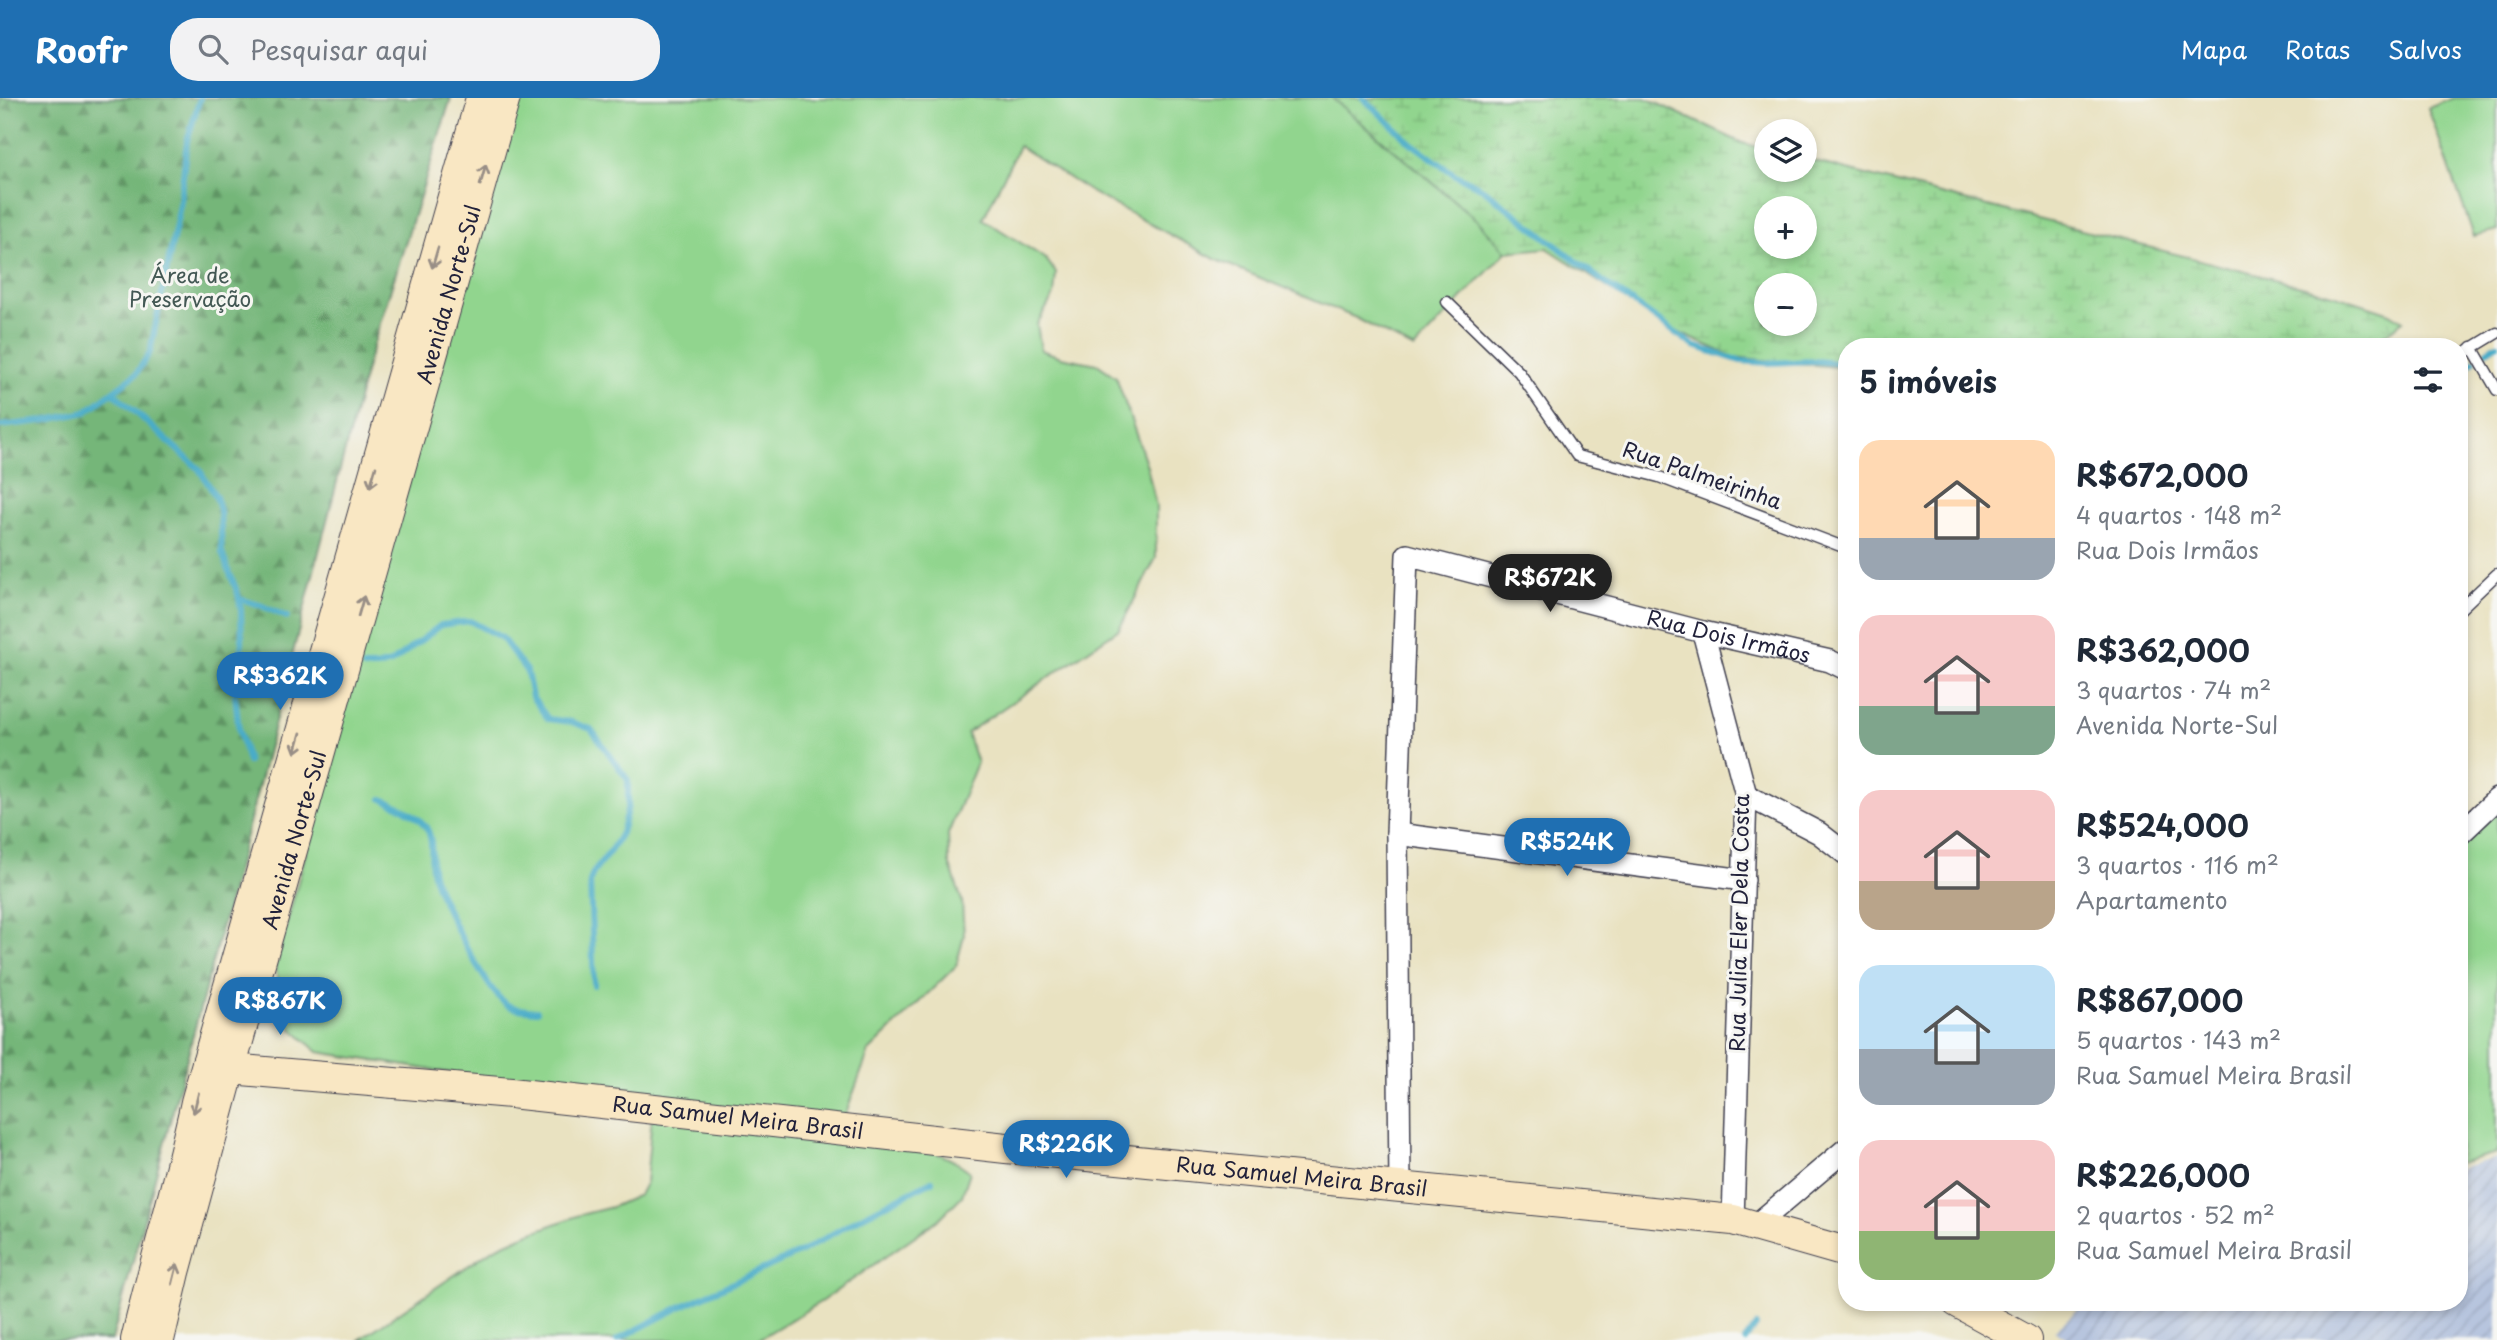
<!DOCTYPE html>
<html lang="pt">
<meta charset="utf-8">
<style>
body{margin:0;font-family:"Playpen Sans",sans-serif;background:#f2f2f3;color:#1f2937;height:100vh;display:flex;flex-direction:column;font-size:26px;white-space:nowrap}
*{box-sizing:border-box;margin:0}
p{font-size:23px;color:#747a83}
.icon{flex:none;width:38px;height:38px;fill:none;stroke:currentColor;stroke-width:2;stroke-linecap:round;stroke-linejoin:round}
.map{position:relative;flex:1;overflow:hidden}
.panel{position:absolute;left:1838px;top:240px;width:630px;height:973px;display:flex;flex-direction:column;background:#fff;border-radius:28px;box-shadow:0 4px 10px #0003}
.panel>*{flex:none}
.controls{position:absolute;left:1754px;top:21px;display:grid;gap:14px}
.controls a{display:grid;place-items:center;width:63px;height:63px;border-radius:50%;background:#fff;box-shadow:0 4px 10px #0003;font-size:35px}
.price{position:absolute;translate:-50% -60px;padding:0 16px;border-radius:24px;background:#1f6fb2;color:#fff;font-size:23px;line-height:46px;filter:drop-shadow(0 2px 4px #0008)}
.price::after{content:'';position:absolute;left:50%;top:42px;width:21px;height:16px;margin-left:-10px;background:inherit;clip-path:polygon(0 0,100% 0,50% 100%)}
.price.active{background:#222;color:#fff}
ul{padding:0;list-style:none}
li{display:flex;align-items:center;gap:21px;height:175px;padding:0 21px}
li span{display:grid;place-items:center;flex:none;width:196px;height:140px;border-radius:21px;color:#555}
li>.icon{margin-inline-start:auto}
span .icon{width:84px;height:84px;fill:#fffc;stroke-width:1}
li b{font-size:30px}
h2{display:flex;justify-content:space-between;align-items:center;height:84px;padding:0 21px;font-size:30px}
header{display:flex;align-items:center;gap:42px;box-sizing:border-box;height:98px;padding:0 35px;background:#1f6fb2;color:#fff}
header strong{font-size:33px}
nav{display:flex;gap:38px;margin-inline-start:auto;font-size:24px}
.search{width:490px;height:63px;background:#f2f2f3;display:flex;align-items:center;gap:18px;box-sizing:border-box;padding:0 24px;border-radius:28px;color:#747a83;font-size:26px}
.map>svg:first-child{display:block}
.industrial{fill:url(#industrial-furrows)}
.green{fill:#91d58e;stroke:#5a7c64;stroke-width:2}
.forest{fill:url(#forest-firs);stroke:#4b6c5a;stroke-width:2}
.wetland{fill:url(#wetland-marsh);stroke:#5a7c64;stroke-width:2;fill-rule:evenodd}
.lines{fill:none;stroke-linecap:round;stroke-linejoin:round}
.stream{stroke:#48acc8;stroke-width:6}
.lane-casing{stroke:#403f4f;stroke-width:13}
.street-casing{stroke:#403f4f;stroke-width:24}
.secondary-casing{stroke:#403f4f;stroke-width:32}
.lane{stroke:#fff;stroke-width:10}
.street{stroke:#fff;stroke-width:21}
.secondary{stroke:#f9e7c3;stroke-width:30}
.oneway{stroke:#988e86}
.labels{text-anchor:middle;stroke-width:6;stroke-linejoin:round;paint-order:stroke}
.park-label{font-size:21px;fill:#435854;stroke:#f6f6f2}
.street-label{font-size:21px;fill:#22223b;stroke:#f6f6f2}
</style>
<header>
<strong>Roofr</strong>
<div class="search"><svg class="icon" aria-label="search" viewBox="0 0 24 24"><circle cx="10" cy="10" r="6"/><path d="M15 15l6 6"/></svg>Pesquisar aqui</div>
<nav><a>Mapa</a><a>Rotas</a><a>Salvos</a></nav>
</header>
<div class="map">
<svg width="2497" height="1242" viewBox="0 0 2497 1242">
<defs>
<pattern id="industrial-furrows" width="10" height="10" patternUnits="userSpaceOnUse" patternTransform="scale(1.75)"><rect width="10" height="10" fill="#b7c5de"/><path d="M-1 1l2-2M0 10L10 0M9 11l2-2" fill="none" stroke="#9da9bf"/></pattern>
<pattern id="forest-firs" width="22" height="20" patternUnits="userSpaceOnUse" patternTransform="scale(1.75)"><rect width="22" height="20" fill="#74b679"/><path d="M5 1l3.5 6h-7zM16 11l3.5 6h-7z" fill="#5f9464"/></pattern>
<pattern id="wetland-marsh" width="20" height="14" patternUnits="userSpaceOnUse" patternTransform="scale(1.75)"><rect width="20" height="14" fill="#91d58e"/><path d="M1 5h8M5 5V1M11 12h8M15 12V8" fill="none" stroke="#7db77b"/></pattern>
</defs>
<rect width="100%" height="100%" fill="#f6f6f2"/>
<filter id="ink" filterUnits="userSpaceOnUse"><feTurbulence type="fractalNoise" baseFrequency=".0143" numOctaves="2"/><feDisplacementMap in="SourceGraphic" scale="14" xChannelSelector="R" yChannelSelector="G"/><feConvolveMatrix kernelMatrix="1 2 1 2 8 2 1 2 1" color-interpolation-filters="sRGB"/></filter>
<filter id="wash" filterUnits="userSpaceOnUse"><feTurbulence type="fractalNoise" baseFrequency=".00686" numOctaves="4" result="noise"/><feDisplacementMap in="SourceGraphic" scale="28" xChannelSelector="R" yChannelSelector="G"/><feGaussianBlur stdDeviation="1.57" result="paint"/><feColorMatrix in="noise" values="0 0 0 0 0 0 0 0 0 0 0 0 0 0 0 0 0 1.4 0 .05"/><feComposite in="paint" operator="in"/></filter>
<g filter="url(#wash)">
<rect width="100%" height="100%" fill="#e9e2c1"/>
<polygon class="industrial" points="2497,1060 2497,1242 2071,1242 2054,1233 2086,1204 2459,1204 2459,1070"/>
<g class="green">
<path d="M516,0H1332L1477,122L1506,154L1414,251L1356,220L1215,161L1089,93L1019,48L983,121L1046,161L1056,175L1054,197L1037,226L1041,252L1061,259L1097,266L1116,279L1147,368L1156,408V460L1119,531L967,635L977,665L948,736L949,764L962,803L964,838L956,868L869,953L840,1031C879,1040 941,1048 970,1074L962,1098L939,1121L822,1203L757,1242H359L493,1151L522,1138L580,1117L612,1109L639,1097L646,1084L653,1007L318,954L291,930L275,869L358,562Z"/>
<polygon points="2454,0 2497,0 2497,132 2474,138 2428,10"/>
<polygon points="2497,711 2497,1055 2459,1065 2459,748"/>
</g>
<polygon class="forest" points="0,0 451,0 367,267 243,749 112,1242 0,1242"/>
<path class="wetland" d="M1332,0H1646L1742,45L1766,51V72H1804V61L2336,197L2390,215L2403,223L2369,248H1846V270L1733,259L1673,232L1547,150L1506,154L1477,122ZM1766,110H1804V149H1766ZM1766,187H1804V226H1766Z"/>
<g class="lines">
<g class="stream">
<polyline points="1363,0 1411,45 1454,76 1483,91 1601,182 1694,248 1740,263 1768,265 1815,263 1846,266"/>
<polyline points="2487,253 2497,246"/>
<polyline points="2459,275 2474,263"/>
<polyline points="114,295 199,371 216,399 220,412 222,455 238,496 241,512 242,544 235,596 239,633 248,664"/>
<polyline points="0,328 43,323 86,314 136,276 150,254 179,112 187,43 200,0"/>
<polyline points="240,501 260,507 287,519"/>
<polyline points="364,569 376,569 391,565 441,527 470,523 502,540 527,574 532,599 548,621 571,624 591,631 628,682 628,708 621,735 611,752 593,775 590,784 594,887"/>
<path d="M382,701C398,707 416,715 426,729C435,743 429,761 433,776C439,801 486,892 506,906C514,912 527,912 537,913"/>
<polyline points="617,1242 680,1209 803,1153 861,1119 932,1083"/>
<polyline points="1745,1242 1756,1228"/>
</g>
</g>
</g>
<g filter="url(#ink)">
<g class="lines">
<g class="lane-casing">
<g id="lane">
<polyline points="1447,204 1519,274 1577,358 1659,379 1846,450"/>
<polyline points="2472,249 2497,292"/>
<polyline points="2459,258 2497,235"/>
<polyline points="2459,512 2497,476"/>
</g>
</g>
<g class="street-casing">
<g id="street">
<polyline points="1703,534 1746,697 1733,1122"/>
<polyline points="1746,697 1819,735 1846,756"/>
<polyline points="1397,736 1744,782"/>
<polyline points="2459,737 2497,701"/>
<path id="s1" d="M1400,1091L1397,736L1407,457L1703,534L1830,563L1846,571"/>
<polyline points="1756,1127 1846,1051"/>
</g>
</g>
<g class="secondary-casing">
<g id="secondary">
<path id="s2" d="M207,965L230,971L511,995L1006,1050L1733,1122L1846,1154"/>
<polyline points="1957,1204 2026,1242"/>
<path d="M136,1242C155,1162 179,1084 196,1004L481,0"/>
<path id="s3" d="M159,1242L175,1174L230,971L505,0"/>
</g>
</g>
<use href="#lane" class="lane"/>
<use href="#street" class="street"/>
<use href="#secondary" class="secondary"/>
</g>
<defs><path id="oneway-shaft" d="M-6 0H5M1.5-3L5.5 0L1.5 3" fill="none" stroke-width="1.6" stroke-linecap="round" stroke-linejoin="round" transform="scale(1.75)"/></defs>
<g class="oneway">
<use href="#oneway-shaft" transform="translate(483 77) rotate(-74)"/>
<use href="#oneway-shaft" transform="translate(435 160) rotate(106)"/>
<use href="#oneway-shaft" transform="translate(373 379) rotate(106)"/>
<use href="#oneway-shaft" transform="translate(361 508) rotate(-74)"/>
<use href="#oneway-shaft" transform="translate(298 645) rotate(106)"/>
<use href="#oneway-shaft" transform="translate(196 1005) rotate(104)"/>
<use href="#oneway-shaft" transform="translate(175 1176) rotate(-76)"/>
</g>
</g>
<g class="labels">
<g class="park-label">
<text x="190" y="185">Área de<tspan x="190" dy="24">Preservação</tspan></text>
</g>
<g class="street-label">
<text dy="7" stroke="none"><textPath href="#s3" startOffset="1085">Avenida Norte-Sul</textPath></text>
<text transform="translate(1702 378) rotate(19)" y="7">Rua Palmeirinha</text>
<text dy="7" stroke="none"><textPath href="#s1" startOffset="966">Rua Dois Irmãos</textPath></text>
<text dy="7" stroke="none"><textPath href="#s3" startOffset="518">Avenida Norte-Sul</textPath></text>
<text transform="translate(1740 825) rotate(-89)" y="7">Rua Julia Eler Dela Costa</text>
<text dy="7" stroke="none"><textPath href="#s2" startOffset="534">Rua Samuel Meira Brasil</textPath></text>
<text dy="7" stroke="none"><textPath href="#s2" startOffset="1101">Rua Samuel Meira Brasil</textPath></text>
</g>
</g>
</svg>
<div class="controls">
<a><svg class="icon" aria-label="layers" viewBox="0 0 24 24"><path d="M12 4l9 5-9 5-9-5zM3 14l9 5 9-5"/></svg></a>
<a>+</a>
<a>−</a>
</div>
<b class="price active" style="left:1550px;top:516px">R$672K</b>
<b class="price" style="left:280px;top:614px">R$362K</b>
<b class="price" style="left:1567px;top:780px">R$524K</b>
<b class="price" style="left:280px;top:939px">R$867K</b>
<b class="price" style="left:1066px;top:1082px">R$226K</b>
<section class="panel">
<h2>5 imóveis<svg class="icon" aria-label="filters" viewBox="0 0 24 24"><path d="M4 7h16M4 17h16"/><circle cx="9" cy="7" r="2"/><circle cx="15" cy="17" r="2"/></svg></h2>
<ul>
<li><span style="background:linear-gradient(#ffd9b3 70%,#9aa5b1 0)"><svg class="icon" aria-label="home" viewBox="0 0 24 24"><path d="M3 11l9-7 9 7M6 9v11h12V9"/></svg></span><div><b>R$672,000</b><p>4 quartos · 148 m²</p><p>Rua Dois Irmãos</p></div></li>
<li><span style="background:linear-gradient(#f6c9c9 65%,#7fa58c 0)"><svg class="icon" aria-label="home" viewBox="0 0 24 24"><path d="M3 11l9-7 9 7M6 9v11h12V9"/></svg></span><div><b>R$362,000</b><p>3 quartos · 74 m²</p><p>Avenida Norte-Sul</p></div></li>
<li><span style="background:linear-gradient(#f6c9c9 65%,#b9a48a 0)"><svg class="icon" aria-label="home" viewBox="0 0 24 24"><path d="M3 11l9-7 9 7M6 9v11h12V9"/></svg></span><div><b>R$524,000</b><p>3 quartos · 116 m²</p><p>Apartamento</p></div></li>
<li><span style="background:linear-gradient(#bfe0f5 60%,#9aa5b1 0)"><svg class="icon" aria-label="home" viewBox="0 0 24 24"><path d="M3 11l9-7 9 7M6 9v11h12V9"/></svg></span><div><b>R$867,000</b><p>5 quartos · 143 m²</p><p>Rua Samuel Meira Brasil</p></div></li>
<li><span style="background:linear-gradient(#f6c9c9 65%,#8fb573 0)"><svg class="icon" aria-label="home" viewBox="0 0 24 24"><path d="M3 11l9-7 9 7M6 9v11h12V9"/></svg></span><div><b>R$226,000</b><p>2 quartos · 52 m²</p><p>Rua Samuel Meira Brasil</p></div></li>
</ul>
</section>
</div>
